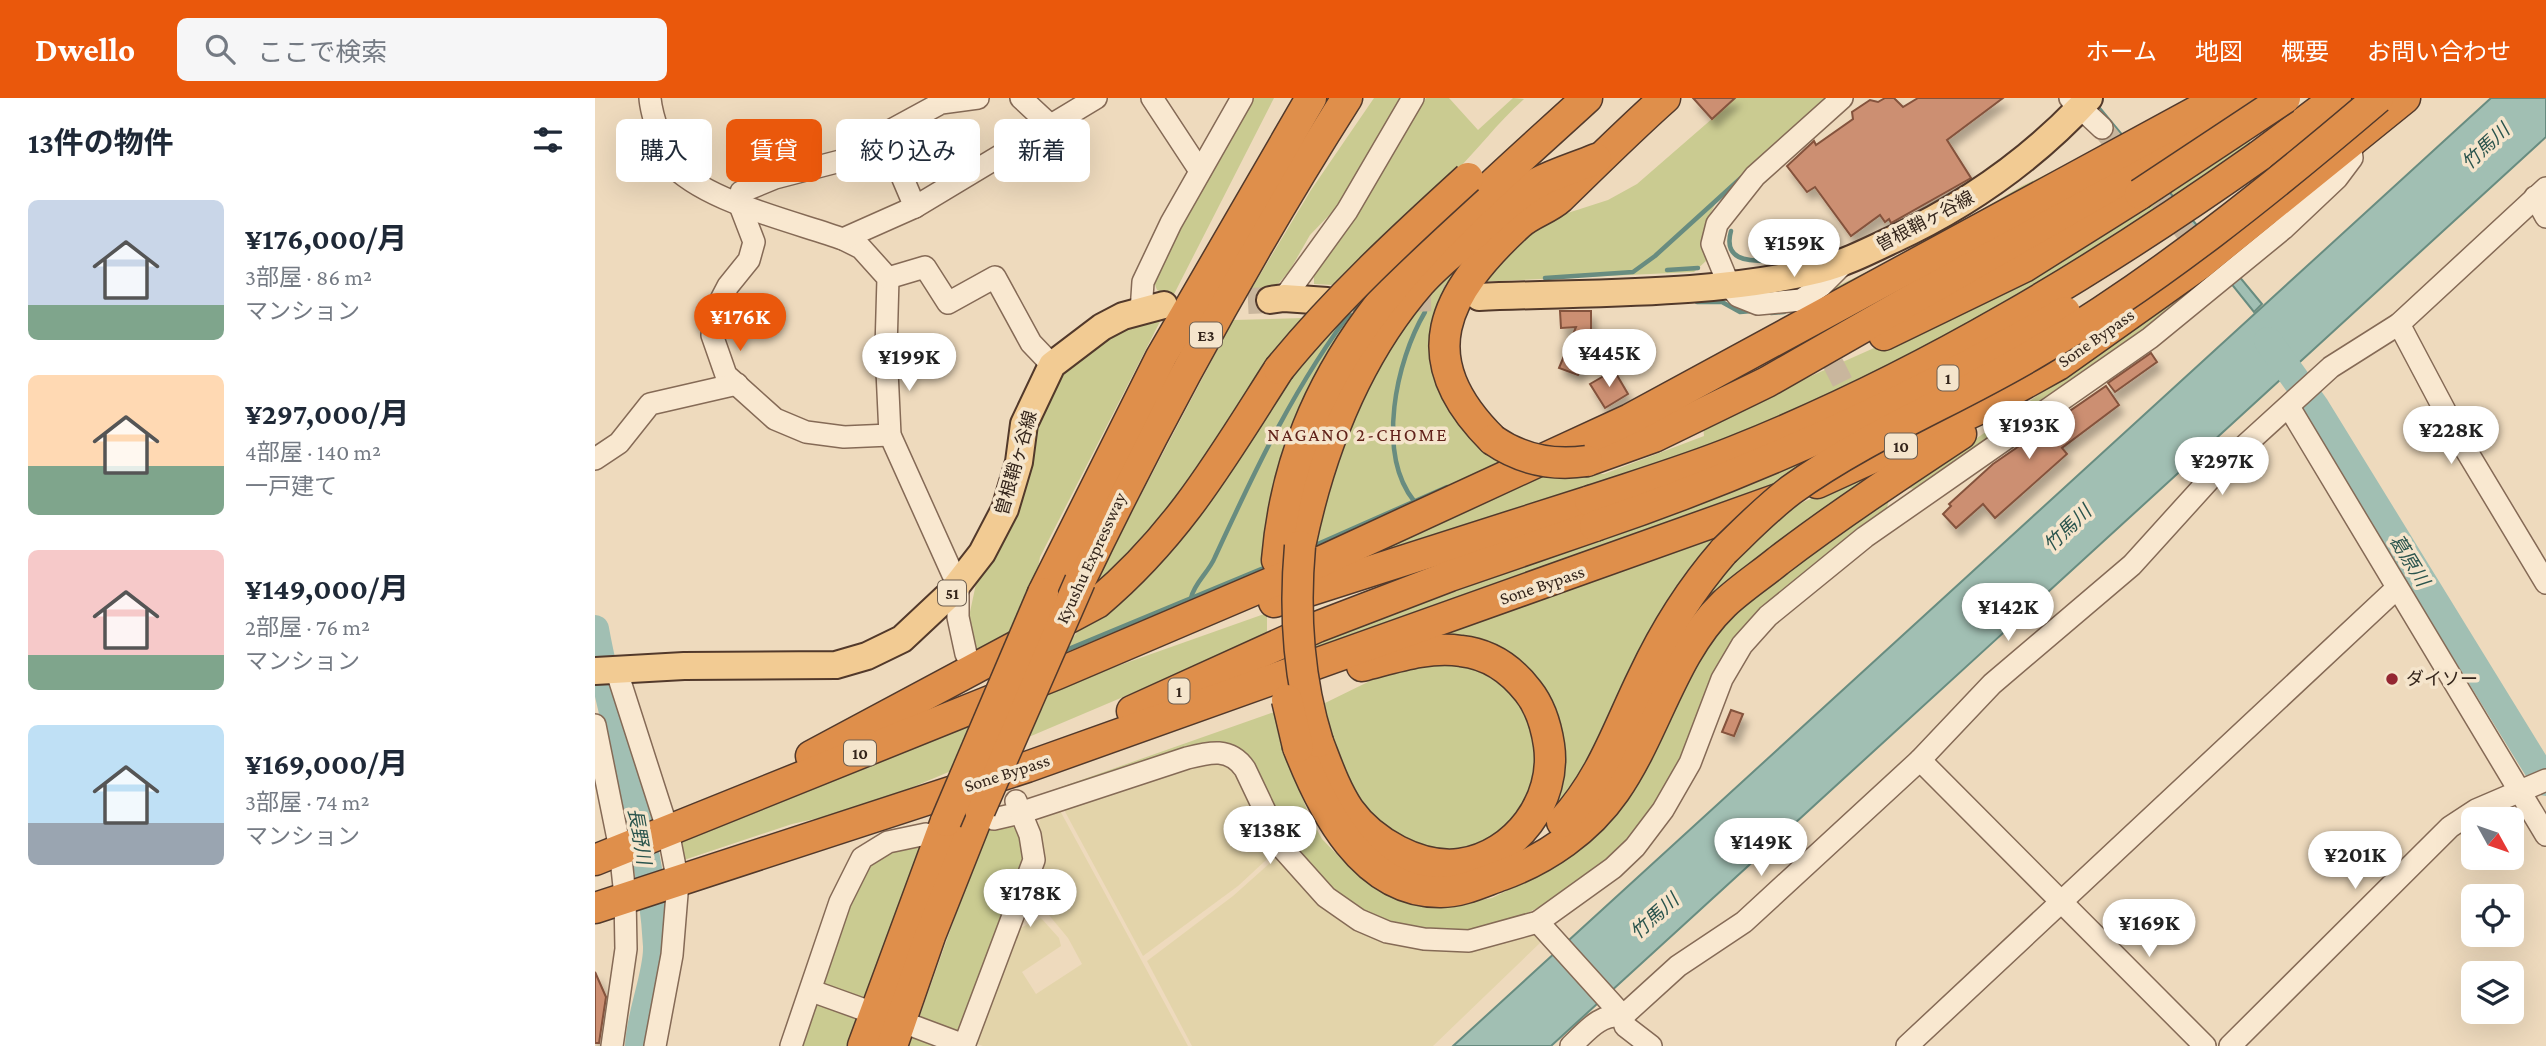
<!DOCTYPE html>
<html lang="ja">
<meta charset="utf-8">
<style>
body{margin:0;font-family:"Crimson Pro","Noto Sans JP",serif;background:#f6f6f7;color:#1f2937;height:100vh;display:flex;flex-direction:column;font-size:26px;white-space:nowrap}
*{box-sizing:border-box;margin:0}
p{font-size:23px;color:#747a83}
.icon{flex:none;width:38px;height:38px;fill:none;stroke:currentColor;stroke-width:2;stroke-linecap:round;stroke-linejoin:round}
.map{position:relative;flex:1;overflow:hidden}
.drawer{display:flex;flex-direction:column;background:#fff;width:595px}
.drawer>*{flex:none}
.guide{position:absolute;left:21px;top:21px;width:665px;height:63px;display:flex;gap:14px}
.needle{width:46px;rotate:130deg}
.buttons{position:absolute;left:1866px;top:709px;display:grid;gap:14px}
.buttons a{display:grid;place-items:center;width:63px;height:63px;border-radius:10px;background:#fff;box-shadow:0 7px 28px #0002;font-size:35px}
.price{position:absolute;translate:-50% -60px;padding:0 16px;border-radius:24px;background:#fff;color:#222;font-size:23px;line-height:46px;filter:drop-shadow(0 2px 4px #0008)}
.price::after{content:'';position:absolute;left:50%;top:42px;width:21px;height:16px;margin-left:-10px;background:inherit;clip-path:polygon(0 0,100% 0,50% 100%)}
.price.active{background:#ea580c;color:#fff}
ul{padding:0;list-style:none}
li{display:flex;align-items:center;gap:21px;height:175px;padding:0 28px}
li span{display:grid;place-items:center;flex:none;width:196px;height:140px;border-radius:10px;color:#555}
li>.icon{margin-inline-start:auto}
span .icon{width:84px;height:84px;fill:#fffc;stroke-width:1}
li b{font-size:30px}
h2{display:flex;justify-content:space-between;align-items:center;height:84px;padding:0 28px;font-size:30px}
.pill{padding:0 24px;border-radius:10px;background:#fff;box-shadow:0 7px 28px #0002;font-size:24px;line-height:63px}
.pill.active{background:#ea580c;color:#fff}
header{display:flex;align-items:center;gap:42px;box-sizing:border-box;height:98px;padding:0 35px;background:#ea580c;color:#fff}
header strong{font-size:33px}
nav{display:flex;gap:38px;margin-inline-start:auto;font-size:24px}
.search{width:490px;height:63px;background:#f6f6f7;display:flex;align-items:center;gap:18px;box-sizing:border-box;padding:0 24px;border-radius:10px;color:#747a83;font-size:26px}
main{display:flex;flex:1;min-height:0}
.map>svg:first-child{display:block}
.farmland{fill:#e3d4aa}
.green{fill:#cacb91}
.water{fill:#a1bfb3;stroke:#688c80;stroke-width:2}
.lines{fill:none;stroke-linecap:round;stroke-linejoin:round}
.stream{stroke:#688c80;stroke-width:4.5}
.river{stroke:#a1bfb3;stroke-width:28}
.building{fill:#cc8f72;stroke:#84523c;stroke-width:2;filter:url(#shadow)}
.minor-tunnel{stroke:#c9b69d;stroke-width:21;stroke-dasharray:21 10;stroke-linecap:butt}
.major-tunnel{stroke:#c9b69d;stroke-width:26;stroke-dasharray:26 13;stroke-linecap:butt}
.minor-casing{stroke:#856a56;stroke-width:24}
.major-casing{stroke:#52392b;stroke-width:30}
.highway-casing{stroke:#52392b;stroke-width:33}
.minor{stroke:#f9e8d0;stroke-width:21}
.major{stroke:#f2cb93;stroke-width:26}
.highway{stroke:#df8f4b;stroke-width:30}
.highway-bridge-casing{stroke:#52392b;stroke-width:33;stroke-linecap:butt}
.highway-bridge{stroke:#df8f4b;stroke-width:30}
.poi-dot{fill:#942632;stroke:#f5e5cc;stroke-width:2.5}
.labels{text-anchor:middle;stroke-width:7;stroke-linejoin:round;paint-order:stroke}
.shield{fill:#f5e5cc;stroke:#6e5f50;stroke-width:2}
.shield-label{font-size:16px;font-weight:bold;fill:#34251b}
.street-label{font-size:18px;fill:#34251b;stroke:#f5e5cc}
.poi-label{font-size:18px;fill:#34251b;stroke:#f5e5cc;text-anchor:start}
.water-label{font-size:19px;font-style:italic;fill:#2a544d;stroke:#f5e5cc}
.neighbourhood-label{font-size:19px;letter-spacing:2px;fill:#61221a;stroke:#f5e5cc}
</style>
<header>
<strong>Dwello</strong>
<div class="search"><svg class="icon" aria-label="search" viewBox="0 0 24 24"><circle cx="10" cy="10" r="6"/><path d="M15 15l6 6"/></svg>ここで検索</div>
<nav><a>ホーム</a><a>地図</a><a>概要</a><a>お問い合わせ</a></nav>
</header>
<main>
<section class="drawer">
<h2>13件の物件<svg class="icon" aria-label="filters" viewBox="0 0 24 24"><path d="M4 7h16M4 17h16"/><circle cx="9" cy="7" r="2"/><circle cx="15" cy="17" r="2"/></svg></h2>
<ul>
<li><span style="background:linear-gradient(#c9d6e8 75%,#7fa58c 0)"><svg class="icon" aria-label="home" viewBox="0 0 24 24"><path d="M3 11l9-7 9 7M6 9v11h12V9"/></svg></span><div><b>¥176,000/月</b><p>3部屋 · 86 m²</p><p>マンション</p></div></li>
<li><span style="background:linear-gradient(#ffd9b3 65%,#7fa58c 0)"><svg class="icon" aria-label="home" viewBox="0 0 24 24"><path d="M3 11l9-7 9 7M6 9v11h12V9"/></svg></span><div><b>¥297,000/月</b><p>4部屋 · 140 m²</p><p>一戸建て</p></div></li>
<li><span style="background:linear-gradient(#f6c9c9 75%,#7fa58c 0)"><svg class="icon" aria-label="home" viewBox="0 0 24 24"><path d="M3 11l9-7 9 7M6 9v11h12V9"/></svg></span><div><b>¥149,000/月</b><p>2部屋 · 76 m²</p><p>マンション</p></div></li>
<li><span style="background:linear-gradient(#bfe0f5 70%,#9aa5b1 0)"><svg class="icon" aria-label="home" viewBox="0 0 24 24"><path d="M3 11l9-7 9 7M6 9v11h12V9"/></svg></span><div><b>¥169,000/月</b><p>3部屋 · 74 m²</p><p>マンション</p></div></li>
</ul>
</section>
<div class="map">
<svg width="1951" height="948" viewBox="0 0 1951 948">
<defs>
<filter id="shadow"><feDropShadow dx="4.5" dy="8" stdDeviation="3.5" flood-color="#0004"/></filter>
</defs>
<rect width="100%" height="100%" fill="#eedabd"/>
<g class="farmland">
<polygon points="607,661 637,665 683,751 643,788 548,858 467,708"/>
<polygon points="463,709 593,948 388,948 379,945 417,834 446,820 464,840 466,848 427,874 441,896 487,866 473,840 434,793 445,721 449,714"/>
<polygon points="683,758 694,767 938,836 946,844 838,948 597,948 552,863 638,798"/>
</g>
<g class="green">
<polygon points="649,0 679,0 445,459 441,480 412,543 378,560 372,528 382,481 456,278 568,195 562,192 557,179"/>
<polygon points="779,0 809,0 743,108 715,137 695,172 684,185 673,190 657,190 716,92"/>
<path d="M831,0H854L883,32L918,0L929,1C902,25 882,53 856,78C817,115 775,148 737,187L719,186V176Z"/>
<path d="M1141,0H1235L1122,103C1109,125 1108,138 1111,163L1099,174L881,184L889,174L951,122L1013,102L1042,86Z"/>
<polygon points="1652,39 1659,49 1502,153 1293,272 1114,351 821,442 776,464 723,482 944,374 1009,376 1109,338 1108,326 1306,238"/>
<polygon points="1479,63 1482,66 1221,210 1226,196 1323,149 1427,88"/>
<path d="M843,124L672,470L468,556C490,511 545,489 578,450C622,399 653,338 693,283C736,224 792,176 843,124Z"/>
<path d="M881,147L872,163L848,297C862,328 883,349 913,364L715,455L744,340L817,213Z"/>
<polygon points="1615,176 1539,241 1322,391 1311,390"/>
<polygon points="709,220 546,448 497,490 638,222"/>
<polygon points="1242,347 1182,390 716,559 714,544 1185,373"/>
<polygon points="1308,358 1156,469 1020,663 1083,528 1176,419"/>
<polygon points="1294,402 1290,417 1195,491 1052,720 1012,764 956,803 917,823 889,832 823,833 772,818 712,772 642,651 439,702 435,700 682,613 702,686 714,717 727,741 756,771 787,793 851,808 897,800 953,772 1145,505"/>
<polygon points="1130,436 998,666 963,716 939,740 958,612 828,542"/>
<polygon points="672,515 672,538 429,641 449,594"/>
<path d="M828,568C840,568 854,566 866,568C879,569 893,578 904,586C1001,654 898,806 792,731C755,704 733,650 728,606L781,580Z"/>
<polygon points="377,624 356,673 268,710 197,726 86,763 80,746"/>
<polygon points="415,727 423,732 435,745 374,923 353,948 314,948 392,729"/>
<path d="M328,744L254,948H203L216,910L233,891L228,885C238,838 258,796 283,755Z"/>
</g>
<g class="water">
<polygon points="1896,0 1951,0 1951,39 956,948 858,948"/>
<polygon points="1500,9 1505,10 1667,206 1659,214 1509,27"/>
</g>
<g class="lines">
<g class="stream">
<path d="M1136,133C1128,162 1152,163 1173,163"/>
<polyline points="1072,172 1103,170"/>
<polyline points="950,180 1038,174 1060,158 1147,79"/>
<polyline points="1102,204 1127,204 1145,214 1157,213"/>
<polyline points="1176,215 1189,214"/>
<path d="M819,403C781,355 801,263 830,214"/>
<polyline points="716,449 852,389"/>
<path d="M596,500C599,485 614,474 620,459C661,370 701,285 761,207"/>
<polyline points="471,552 671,469"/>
</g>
<g class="river">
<polyline points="1673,243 1721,310 1951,684"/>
<path d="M0,531C19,636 56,740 62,848C63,877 45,915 44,948"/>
</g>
</g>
<g class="building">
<polygon points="1098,0 1140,0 1117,21"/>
<polygon points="1290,0 1299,0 1308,9 1323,0 1408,0 1352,42 1376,80 1296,125 1294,121 1290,124 1285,117 1256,138 1220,89 1212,94 1192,68 1219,43 1221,47 1258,21 1257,14 1275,2 1283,4"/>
<polygon points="965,213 996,213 996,244 983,277 964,270 981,229 966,230"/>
<polygon points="1556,255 1562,264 1520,294 1513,285"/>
<polygon points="1019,272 1033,296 1010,310 995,286"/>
<polygon points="1511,288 1524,307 1467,350 1472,356 1400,420 1388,406 1361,430 1348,416 1356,408 1354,406 1398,366"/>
<polygon points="1136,612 1148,616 1139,638 1127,634"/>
<polygon points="0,874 11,899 4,945 0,945"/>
</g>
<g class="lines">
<g class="minor-tunnel">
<polyline points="1507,30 1609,157"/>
<polyline points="1210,210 1262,313"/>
</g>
<g class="major-tunnel">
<polyline points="732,203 883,199"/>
<polyline points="614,205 675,202"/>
</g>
<g class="minor-casing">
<g id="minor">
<path d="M55,0C56,15 70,60 80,70C117,105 200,124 248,141L266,150L293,180L291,251L295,337L363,488V519L371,556"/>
<polyline points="426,0 456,28"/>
<polyline points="557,0 605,73"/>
<polyline points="1247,0 1160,78 1122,126 1117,146 1134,187 1143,198 1163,206 1206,202 1226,188 1249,165"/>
<polyline points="1475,0 1507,30"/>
<polyline points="289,36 346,5 383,0"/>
<polyline points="1940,99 1951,119"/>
<polyline points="248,141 320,109 501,0"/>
<polyline points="293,180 330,169 353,205 400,179 436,245 457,267"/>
<polyline points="689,200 752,113 818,0"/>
<polyline points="546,214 548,184 576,125 647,0"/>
<polyline points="1804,226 1868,347 1951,485"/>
<polyline points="1694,309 1951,737"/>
<polyline points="295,337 249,339 211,334 180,321 131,277 117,237 121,211 133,188 154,162 159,144 144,105 146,94 180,80 253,61 289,36 320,109"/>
<polyline points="0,361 24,345 55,306 142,286"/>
<polyline points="21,571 73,733 83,784 77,857 60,948"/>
<polyline points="0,627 25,751 30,798 31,851 17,948"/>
<polyline points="1325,662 1610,948"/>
<path d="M399,721L425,715L592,660C615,654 635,649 650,671L688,751L731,799L764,822L792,834L829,841L874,843L943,824L1018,770L1040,749L1068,712L1095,665L1127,581L1147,547L1173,518L1270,439L1555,240L1688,131L1742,80L1757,60L1755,46"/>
<polyline points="943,824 1028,918 1030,928 1056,948"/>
<polyline points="217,893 267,911"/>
<polyline points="321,929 369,947"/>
<polyline points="196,948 245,804 267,760 293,744 331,736"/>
<polyline points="369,948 439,762 435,737 421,703"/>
<path d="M976,948C993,932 1004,916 1028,918L1083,868L1149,824L1325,662L1397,586L1537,467L1624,371L1736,269L1804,226L1951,90"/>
<polyline points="1312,948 1802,490"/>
<polyline points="1635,948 1855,729 1881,712 1951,682"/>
</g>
</g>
<g class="major-casing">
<g id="major">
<path d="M884,199C993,194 1118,198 1223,172C1248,166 1274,153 1297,142C1373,107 1437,62 1494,0"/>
<polyline points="675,202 689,200 732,203"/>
<polyline points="0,573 89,568 241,567 272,558 307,541 355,496 387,455 410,411 424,364 429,326 457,267 507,229 528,218 569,207"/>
</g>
</g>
<g class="highway-casing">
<g id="highway">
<polyline points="1664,58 1741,0"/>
<polyline points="1289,237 1429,169 1545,96"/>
<path d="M898,342C815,260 848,196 924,126C936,115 953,111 965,100C1000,66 1034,32 1070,0"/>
<polyline points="992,363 1059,339 1172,284 1659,6"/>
<polyline points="1222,385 1384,311 1463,267 1605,166 1810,0"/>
<path d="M705,448C725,352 760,260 825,185C842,166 861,151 880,135C900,117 919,98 942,85C961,75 982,69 1001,61"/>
<path d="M682,462C700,247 845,135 992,0"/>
<path d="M485,483C565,317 653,156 752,0"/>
<polyline points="448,495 566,259 716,0"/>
<polyline points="679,504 995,403"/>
<polyline points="537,613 722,529 855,478 1000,428"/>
<path d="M723,644C732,667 740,691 754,712C777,744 824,771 865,766C921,758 962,702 954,647C951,627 945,608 933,593C916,571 894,556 866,553C833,548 799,560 767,568"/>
<path d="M703,649C727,711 768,795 846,794C867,794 887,784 907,777C951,761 993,732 1020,693C1061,634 1077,556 1129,506C1146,490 1166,477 1183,463C1242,418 1304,377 1366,336"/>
<path d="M216,658L502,505C584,436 627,360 684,271"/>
<path d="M967,724C1007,681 1023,630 1048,579C1070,532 1095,492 1129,453"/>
<polyline points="0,762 462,576 727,463 1035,321 1626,0"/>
<polyline points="0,810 432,669 1183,401"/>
<polyline points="268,948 351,723"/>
<polyline points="297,948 335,838 385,712"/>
</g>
</g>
<use href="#minor" class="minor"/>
<use href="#major" class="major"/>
<use href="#highway" class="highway"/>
<g class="highway-bridge-casing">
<g id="highway-bridge">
<polyline points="1545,96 1690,0"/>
<path d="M684,271C741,201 806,141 873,80"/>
<path d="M898,342C927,362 958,368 992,363"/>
<path d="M995,403C1043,387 1093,372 1140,353C1328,278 1500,174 1664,58"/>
<path d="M1000,428C1165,372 1319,301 1470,214"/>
<path d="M705,448C699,515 703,580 723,644"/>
<path d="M1129,453C1151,432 1172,410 1196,392C1272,337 1362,302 1442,254C1564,182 1675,92 1783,0"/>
<polyline points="692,602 703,649"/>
<polyline points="385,712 485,483"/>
<polyline points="351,723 448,495"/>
</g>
</g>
<use href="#highway-bridge" class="highway-bridge"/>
</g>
<circle class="poi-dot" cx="1797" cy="581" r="7"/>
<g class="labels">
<g class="shield">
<rect x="595" y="224.5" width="32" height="25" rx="5"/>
<rect x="1342.5" y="267.5" width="21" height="25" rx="5"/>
<rect x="1290" y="335.5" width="32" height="25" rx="5"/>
<rect x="343" y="482.5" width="28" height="25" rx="5"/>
<rect x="573.5" y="580.5" width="21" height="25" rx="5"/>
<rect x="249" y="642.5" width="32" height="25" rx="5"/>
</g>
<g class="shield-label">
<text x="611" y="243">E3</text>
<text x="1353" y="286">1</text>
<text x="1306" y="354">10</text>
<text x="357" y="501">51</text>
<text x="584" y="599">1</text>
<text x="265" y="661">10</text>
</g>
<g class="street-label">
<text transform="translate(1330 123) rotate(-28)" y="6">曽根鞘ヶ谷線</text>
<text transform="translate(1501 240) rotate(-35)" y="6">Sone Bypass</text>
<text transform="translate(421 365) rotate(-74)" y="6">曽根鞘ヶ谷線</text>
<text transform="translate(496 460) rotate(-65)" y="6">Kyushu Expressway</text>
<text transform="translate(947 487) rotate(-19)" y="6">Sone Bypass</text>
<text transform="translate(412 675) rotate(-18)" y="6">Sone Bypass</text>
</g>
<g class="poi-label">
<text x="1811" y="587">ダイソー</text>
</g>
<g class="water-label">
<text transform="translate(1890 48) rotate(-43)" y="7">竹馬川</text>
<text transform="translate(1472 430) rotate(-44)" y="7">竹馬川</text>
<text transform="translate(1815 462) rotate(58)" y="7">葛原川</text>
<text transform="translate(45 738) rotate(80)" y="7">長野川</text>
<text transform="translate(1059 818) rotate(-42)" y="7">竹馬川</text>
</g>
<g class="neighbourhood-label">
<text x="763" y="343">NAGANO 2-CHOME</text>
</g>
</g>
</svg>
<div class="buttons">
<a><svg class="needle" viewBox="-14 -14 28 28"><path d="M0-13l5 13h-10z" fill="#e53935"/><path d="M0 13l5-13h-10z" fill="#747a83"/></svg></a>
<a><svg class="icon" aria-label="locate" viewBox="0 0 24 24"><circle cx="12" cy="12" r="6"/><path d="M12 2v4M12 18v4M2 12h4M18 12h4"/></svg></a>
<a><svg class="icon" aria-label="layers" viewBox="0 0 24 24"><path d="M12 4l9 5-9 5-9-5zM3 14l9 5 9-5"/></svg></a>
</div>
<b class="price" style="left:1199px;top:181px">¥159K</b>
<b class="price active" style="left:145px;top:255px">¥176K</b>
<b class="price" style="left:1014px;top:291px">¥445K</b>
<b class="price" style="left:314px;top:295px">¥199K</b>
<b class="price" style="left:1434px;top:363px">¥193K</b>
<b class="price" style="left:1856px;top:368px">¥228K</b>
<b class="price" style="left:1627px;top:399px">¥297K</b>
<b class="price" style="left:1413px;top:545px">¥142K</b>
<b class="price" style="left:675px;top:768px">¥138K</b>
<b class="price" style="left:1166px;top:780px">¥149K</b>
<b class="price" style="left:1760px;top:793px">¥201K</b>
<b class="price" style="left:435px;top:831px">¥178K</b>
<b class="price" style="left:1554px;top:861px">¥169K</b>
<div class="guide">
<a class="pill">購入</a>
<a class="pill active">賃貸</a>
<a class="pill">絞り込み</a>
<a class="pill">新着</a>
</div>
</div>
</main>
